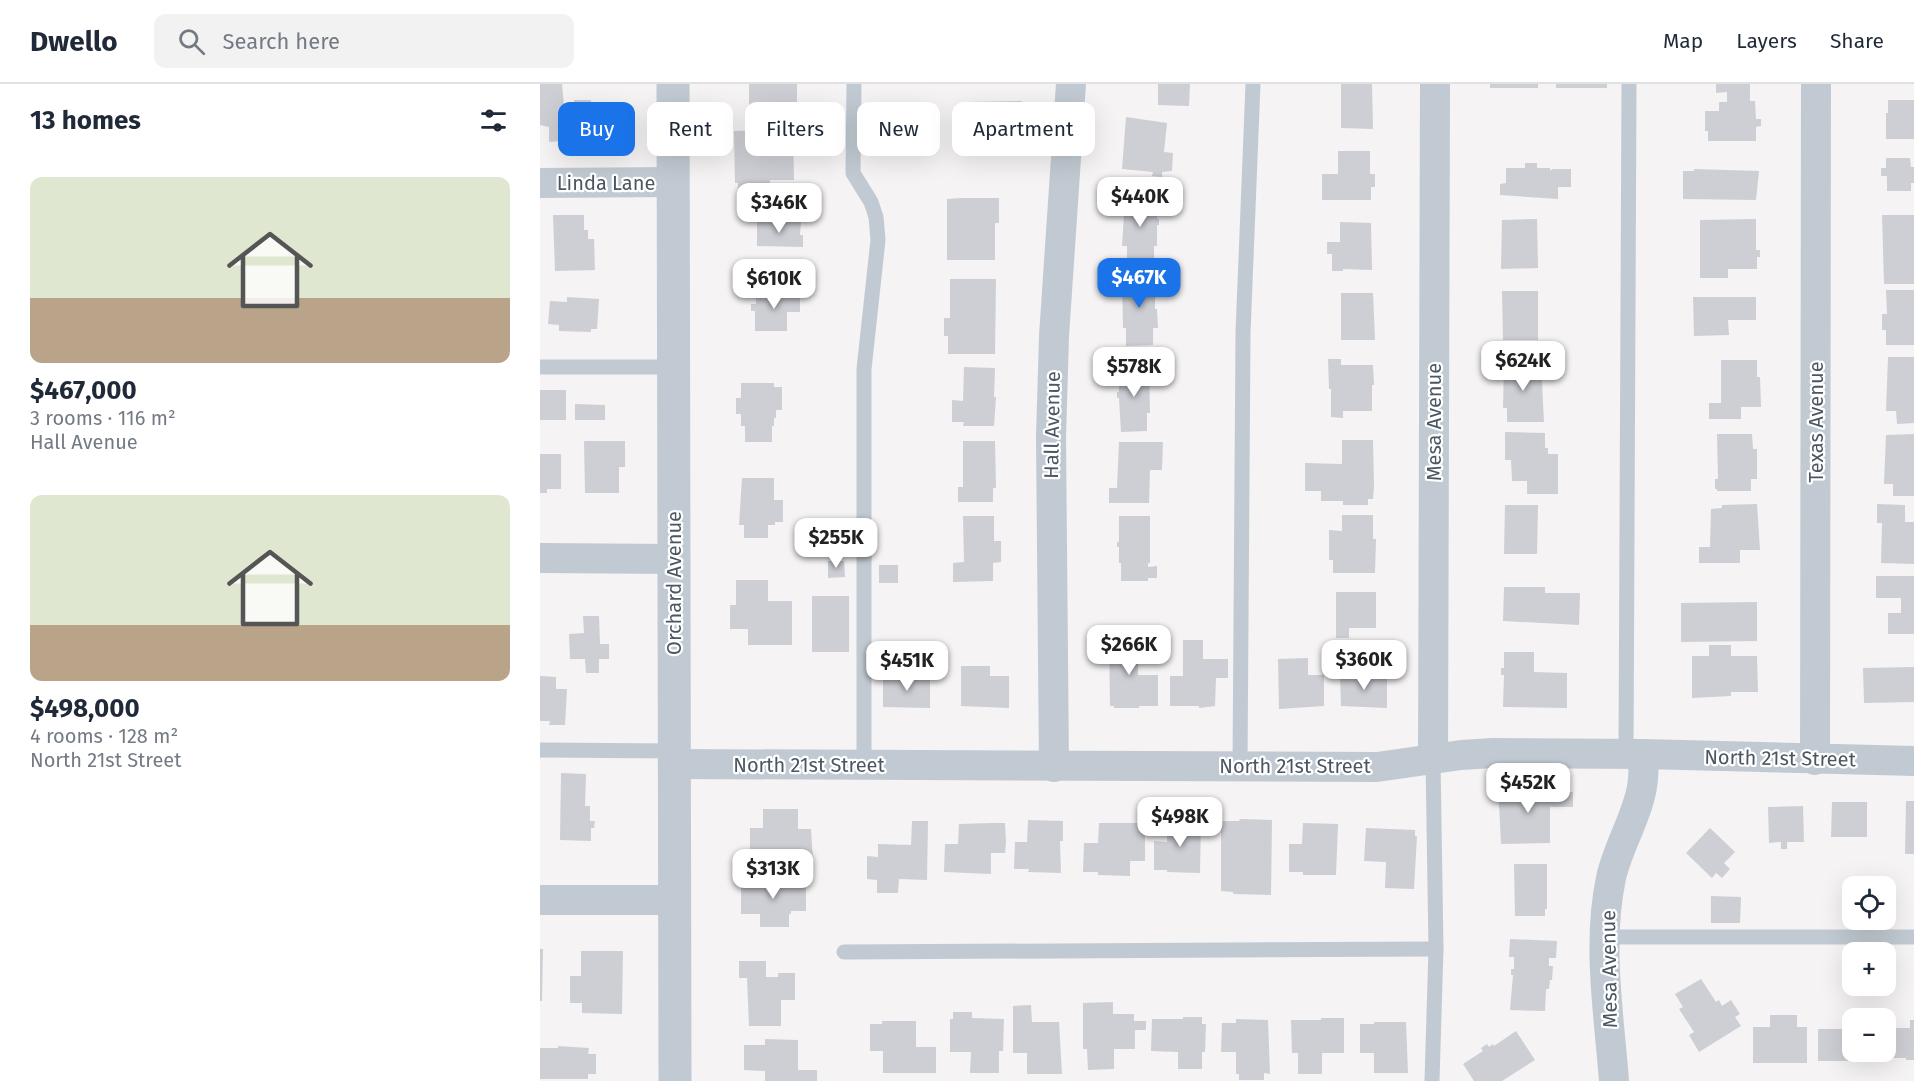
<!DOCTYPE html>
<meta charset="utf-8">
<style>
body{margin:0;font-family:"Fira Sans",sans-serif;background:#f2f2f3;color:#1f2937;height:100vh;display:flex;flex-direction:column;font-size:22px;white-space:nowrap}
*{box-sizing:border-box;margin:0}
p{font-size:20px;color:#747a83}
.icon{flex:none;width:33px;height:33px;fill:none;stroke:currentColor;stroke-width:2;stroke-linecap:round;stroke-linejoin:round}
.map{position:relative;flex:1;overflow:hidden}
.panel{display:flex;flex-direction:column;background:#fff;width:540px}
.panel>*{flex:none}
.banner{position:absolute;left:18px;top:18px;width:570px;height:54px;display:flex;gap:12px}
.controls{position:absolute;left:1302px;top:792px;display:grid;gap:12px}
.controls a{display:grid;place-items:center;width:54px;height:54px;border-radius:12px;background:#fff;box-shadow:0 6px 24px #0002;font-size:30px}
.price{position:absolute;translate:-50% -51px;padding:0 14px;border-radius:12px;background:#fff;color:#222;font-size:20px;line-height:39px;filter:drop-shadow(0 2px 3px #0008)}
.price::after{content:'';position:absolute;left:50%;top:36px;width:18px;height:14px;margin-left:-9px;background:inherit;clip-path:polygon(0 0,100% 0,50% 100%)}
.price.current{background:#1a73e8;color:#fff}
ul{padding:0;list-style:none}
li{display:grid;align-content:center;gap:12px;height:318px;padding:0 30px}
li span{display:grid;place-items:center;height:186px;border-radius:12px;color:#555}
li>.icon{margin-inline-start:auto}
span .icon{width:108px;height:108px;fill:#fffc;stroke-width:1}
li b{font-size:26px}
h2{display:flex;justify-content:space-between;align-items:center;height:72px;padding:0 30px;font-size:26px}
.chip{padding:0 21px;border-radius:12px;background:#fff;box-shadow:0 6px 24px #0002;font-size:21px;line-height:54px}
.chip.current{background:#1a73e8;color:#fff}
header{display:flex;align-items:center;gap:36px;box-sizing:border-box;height:84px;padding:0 30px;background:#fff;border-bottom:2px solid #e0e1e3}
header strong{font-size:28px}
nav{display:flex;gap:33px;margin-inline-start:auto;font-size:21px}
.search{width:420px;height:54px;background:#f2f2f3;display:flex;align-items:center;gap:15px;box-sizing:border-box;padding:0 21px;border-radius:12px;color:#747a83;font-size:22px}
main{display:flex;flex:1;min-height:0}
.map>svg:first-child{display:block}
.building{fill:#cdcfd5}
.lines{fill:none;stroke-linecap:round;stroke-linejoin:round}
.service{stroke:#c1cad2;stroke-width:15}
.minor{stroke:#c1cad2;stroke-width:30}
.tertiary{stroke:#c1cad2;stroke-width:33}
.labels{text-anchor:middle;stroke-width:4.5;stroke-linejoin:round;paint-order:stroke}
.street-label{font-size:20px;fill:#4a5661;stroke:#fff}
</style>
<header>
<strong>Dwello</strong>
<div class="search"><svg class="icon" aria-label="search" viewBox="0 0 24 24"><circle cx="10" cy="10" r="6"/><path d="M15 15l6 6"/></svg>Search here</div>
<nav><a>Map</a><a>Layers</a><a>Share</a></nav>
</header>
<main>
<section class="panel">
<h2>13 homes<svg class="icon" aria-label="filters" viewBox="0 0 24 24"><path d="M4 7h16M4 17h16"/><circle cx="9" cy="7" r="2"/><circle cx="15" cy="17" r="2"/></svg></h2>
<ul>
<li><span style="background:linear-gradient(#dfe7d0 65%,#b9a48a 0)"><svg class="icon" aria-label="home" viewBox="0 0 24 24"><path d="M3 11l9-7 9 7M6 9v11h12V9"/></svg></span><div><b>$467,000</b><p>3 rooms · 116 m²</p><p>Hall Avenue</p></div></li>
<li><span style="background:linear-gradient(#dfe7d0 70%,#b9a48a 0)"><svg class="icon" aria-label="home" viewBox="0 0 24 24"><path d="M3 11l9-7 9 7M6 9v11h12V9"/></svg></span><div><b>$498,000</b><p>4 rooms · 128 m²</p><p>North 21st Street</p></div></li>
</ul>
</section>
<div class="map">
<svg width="1374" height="997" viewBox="0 0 1374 997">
<rect width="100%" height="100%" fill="#f5f3f3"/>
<g class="building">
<polygon points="0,0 22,0 24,22 25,20 34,22 34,16 51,16 51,20 55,20 54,44 50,44 50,55 9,58 9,43 0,41"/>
<polygon points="209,0 257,0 257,22 249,22 249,24 217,25 217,21 209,21"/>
<polygon points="618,0 650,0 649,22 618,21"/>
<polygon points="801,0 832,0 833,45 801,44"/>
<rect x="950" y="0" width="48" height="4"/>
<rect x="1016" y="0" width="51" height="4"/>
<polygon points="1176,0 1210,0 1210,17 1215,17 1216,35 1221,35 1221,42 1216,43 1216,57 1168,57 1168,47 1165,47 1165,27 1179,27 1179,18 1187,18 1187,8 1176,9"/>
<polygon points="1348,16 1374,16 1374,55 1346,55 1346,29 1348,29"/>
<polygon points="482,17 482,55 428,56 427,18"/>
<polygon points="586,33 627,39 624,68 633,69 632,87 622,88 622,93 612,92 613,88 582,85"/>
<polygon points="232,46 232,50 253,49 254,96 230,96 230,100 216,100 216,110 198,110 198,99 195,99 194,47"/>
<polygon points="798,67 830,67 830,90 835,90 835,103 831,103 831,116 782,116 782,90 798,90"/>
<polygon points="1346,74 1370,74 1371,83 1374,83 1374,99 1371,99 1371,107 1347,107 1347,92 1341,92 1341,84 1346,84"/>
<polygon points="985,79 997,79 997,84 1010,84 1010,87 1012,85 1031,85 1031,103 1018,103 1018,115 960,111 960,100 966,99 966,84 985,84"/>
<polygon points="1154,85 1219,87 1216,116 1143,115 1143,87 1154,87"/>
<polygon points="589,112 617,114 617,135 619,135 619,141 617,141 617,162 614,162 614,176 587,175 587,162 582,162 585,114 589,114"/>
<polygon points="421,114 459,114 459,139 455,139 455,176 407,176 407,115"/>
<polygon points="13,131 44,131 44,146 48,146 48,155 54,155 55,186 15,187"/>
<polygon points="1342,131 1374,131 1374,200 1344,200"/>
<polygon points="223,134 229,134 229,138 238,138 238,134 243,134 243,138 261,138 260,151 263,151 263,163 217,162 217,138 223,138"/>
<polygon points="997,135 998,184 961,185 962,136"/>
<polygon points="1216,135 1216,166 1220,166 1220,173 1217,173 1217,185 1188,185 1188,194 1160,194 1160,136"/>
<polygon points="800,138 831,139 832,186 803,185 803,187 792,187 792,170 787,170 787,158 800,158"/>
<polygon points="615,190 615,225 617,225 618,244 613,244 613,261 586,262 586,244 583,244 582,191"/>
<polygon points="410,195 456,195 455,270 408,270 408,252 404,252 404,234 410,234"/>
<polygon points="1346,206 1374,206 1374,261 1346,261 1346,246 1342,246 1342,230 1347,230"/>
<polygon points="216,207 258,208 258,213 260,213 260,228 247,228 247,247 215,247 215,227 211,227 211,220 216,220"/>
<polygon points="962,207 998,207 998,256 963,256"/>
<polygon points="801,209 833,209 835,256 801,256"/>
<polygon points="27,213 59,215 57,245 51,245 51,248 19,247 19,241 8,240 10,217 27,218"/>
<polygon points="1153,213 1216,213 1216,236 1188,236 1189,251 1154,252"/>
<polygon points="1348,273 1374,273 1374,339 1357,340 1356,327 1346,327"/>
<polygon points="788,275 801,275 801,281 833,281 834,301 832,301 832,327 803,327 803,334 791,333 791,305 789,305"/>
<polygon points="1181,276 1217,276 1217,293 1220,293 1221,323 1201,323 1201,335 1169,335 1169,319 1181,319"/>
<polygon points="964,278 1001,278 1004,338 967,338 967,324 963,324"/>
<polygon points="609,281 610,329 607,329 607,347 581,348 579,314 577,314 577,308 579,308 579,282"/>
<polygon points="424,283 455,284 454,313 456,313 454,342 423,342 424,338 412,338 412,316 423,317"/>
<polygon points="201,299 234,299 234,303 242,303 242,326 236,326 236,334 234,334 234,342 232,342 232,358 205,358 205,342 201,342 201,330 196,330 196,314 201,314"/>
<rect x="0" y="306" width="26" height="30"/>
<polygon points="35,320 65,321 65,336 35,336"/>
<polygon points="965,348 1005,349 1005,364 1008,364 1008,370 1018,370 1018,410 987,410 987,397 972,397 971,376 965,376"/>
<polygon points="1177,350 1212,350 1213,365 1217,365 1217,395 1211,395 1211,407 1177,407 1177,405 1175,405 1175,395 1178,395"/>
<polygon points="1374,350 1374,412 1353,412 1353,400 1344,400 1346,351"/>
<polygon points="802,356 833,356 834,402 833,415 828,415 828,421 803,421 803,417 781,417 781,407 765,407 765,379 802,380"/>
<polygon points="44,357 85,357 85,383 79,383 79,409 45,409"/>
<polygon points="423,357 455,357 456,404 453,404 453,418 418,418 418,403 423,403"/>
<polygon points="579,358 623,358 622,386 610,386 609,419 569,419 569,404 577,404"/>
<polygon points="0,370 21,370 21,405 7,405 7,409 0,409"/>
<polygon points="202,394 234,394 234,416 243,416 243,438 235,438 235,441 228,441 228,454 204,454 204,441 199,441"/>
<polygon points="1217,420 1220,466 1200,466 1200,479 1159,479 1159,463 1170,463 1171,425 1182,424 1182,421"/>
<polygon points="1337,420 1365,421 1365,438 1374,438 1374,480 1341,479 1342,439 1337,439"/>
<polygon points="965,421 998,421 997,470 964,470"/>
<polygon points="802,431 833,431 833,455 836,455 835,489 793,489 793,476 789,476 789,446 802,447"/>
<polygon points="423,432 454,432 454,457 461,457 461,478 453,479 453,497 413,498 413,479 424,478"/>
<polygon points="579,432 610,432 610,479 608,479 608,483 617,482 617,494 608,494 608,497 581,497 581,479 579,479 579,463 577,463 577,458 579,458"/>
<polygon points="288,477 304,477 305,493 288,494"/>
<rect x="339" y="481" width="19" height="18"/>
<polygon points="1336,492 1374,492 1374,550 1348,550 1348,529 1361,529 1361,514 1336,514"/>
<polygon points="196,496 228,496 228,517 252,517 252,561 208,561 208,545 190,545 190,521 196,521"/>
<polygon points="964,503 1005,503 1005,509 1040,509 1039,541 963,537"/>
<polygon points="796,508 836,508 836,544 809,544 809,554 796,554"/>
<rect x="272" y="512" width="37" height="56"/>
<polygon points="1217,518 1217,557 1141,558 1141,519"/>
<polygon points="43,532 59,532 60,560 69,560 69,575 59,575 59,589 46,589 45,575 30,575 29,550 44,549"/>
<polygon points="569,551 595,551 595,578 598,578 598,591 618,591 618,622 599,622 599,624 574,624 574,622 570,622"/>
<polygon points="643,556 663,556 663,575 688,575 688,594 676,594 675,622 659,624 659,622 630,622 630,592 643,592"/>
<polygon points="1169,561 1191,561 1191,572 1217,572 1218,608 1191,608 1191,612 1152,614 1152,572 1169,572"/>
<polygon points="964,568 994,568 994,588 1027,589 1027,624 963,623 964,591 961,591 961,584 964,584"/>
<polygon points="768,574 768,591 784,591 784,622 739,625 738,575"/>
<polygon points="421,582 450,582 450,592 469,592 469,624 421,622"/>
<polygon points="1374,583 1374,618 1324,619 1323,584"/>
<polygon points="847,591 847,624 801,622 800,592"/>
<polygon points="0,592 16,593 16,605 27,605 25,641 9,641 10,637 0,637"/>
<polygon points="343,592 390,592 390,624 343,623"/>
<polygon points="21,689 46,690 45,722 50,722 50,737 55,737 54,744 51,744 51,757 20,756"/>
<polygon points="958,700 967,700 968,705 979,707 1033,708 1033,723 1010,723 1010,759 961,760"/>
<polygon points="1366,717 1374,717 1374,770 1365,770"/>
<polygon points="1292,718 1327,718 1327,753 1291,753"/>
<polygon points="1263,722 1264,758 1247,758 1247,765 1241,765 1241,758 1229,759 1228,723"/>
<polygon points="223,725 258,725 258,745 271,745 273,777 223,775 223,772 210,772 210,744 223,744"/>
<polygon points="700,735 732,736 731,811 693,810 693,808 681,807 681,737 699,737"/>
<polygon points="488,736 523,737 523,757 520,757 521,789 488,788 489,785 474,785 475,758 487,758"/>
<polygon points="372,737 388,737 387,796 359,795 358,809 337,809 337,796 327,795 327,772 338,773 338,760 371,761"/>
<polygon points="627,737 661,737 660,789 627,788 627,786 614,786 614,757 627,758"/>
<polygon points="452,739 465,739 466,759 465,769 451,769 451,790 404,788 405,760 418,760 419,740"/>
<polygon points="559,739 605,739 605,777 590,777 590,792 558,791 558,788 543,788 544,759 558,759"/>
<polygon points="763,739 798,740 796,791 763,791 763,788 749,788 749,760 762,760"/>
<polygon points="826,744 875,746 875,752 877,752 874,805 845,804 846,778 824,777"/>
<polygon points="1170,744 1195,768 1184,779 1190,785 1182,794 1176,789 1172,794 1146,769"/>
<polygon points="974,780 1007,780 1007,825 1005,825 1005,832 975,832"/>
<polygon points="221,794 221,796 251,796 251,799 256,799 256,795 263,795 264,799 266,799 266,827 251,827 251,830 249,830 249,843 220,843 220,830 201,830 201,795"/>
<polygon points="1171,812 1201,813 1200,839 1171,839"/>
<polygon points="970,855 1017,857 1016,874 1009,874 1009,882 1013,882 1012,896 1010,896 1009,905 1006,905 1005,927 970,926 973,891 971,891 971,885 974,885 974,873 969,873"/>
<polygon points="0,865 3,865 2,917 0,917"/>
<polygon points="41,867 83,867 82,930 42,929 42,919 30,919 30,892 41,892"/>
<polygon points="199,877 226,877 226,893 238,893 238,889 255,889 255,916 241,916 241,942 209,942 207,894 199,894"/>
<polygon points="1161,895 1176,918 1179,916 1182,922 1191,916 1200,930 1195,933 1201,942 1159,968 1149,951 1154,948 1139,925 1143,923 1135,910"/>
<polygon points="573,918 573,930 594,930 594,937 606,937 606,946 595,946 595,965 574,965 574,985 548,986 547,965 543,965 543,919"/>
<polygon points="491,921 492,938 519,938 522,990 487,990 487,969 473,969 473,922"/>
<polygon points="413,928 432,928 432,934 464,935 463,967 459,967 459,989 430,989 431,968 410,968 410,935 413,935"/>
<polygon points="1230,931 1257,931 1257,943 1267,943 1267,979 1213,979 1213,943 1230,943"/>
<polygon points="643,933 662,933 662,940 666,940 665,968 662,968 662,985 638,985 638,968 611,967 612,935 643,935"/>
<polygon points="781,934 804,934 804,969 782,969 782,990 758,990 758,969 752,969 751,936 781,936"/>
<polygon points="696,935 728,936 730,990 724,989 724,996 699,996 699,990 696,990 696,968 681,968 682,939 696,939"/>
<polygon points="1370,936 1374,936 1374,976 1366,976 1366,974 1353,974 1353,944 1370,944"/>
<polygon points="342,937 376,937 376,963 396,963 396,989 343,989 343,967 330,967 330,940 342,940"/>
<polygon points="834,938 866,938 868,989 834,989 834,969 820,969 820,940 834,940"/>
<polygon points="1278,945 1312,945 1312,968 1318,968 1318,977 1278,977"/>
<polygon points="976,947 995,976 962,997 934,997 923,980 943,967 941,964 947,960 949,963 953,960 954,962"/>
<polygon points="225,955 258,956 258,986 277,986 277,997 225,997 225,987 204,986 204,961 225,961"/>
<polygon points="18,962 49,964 48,970 56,970 56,990 48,990 48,995 0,995 0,964 18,964"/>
</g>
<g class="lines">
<g class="service">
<polyline points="314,0 313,89 331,118 336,133 338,156 324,285 324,682"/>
<polyline points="0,283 133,283"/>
<polyline points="0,666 135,667"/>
<polyline points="1086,670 1089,0"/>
<polyline points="700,683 703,249 713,0"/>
<polyline points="1065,853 1374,853"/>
<polyline points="304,868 896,865"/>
<polyline points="892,997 896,865 893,675"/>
</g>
<g class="minor">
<polyline points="0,99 133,98"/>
<polyline points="0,474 133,475"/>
<polyline points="893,675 895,0"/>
<polyline points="1275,676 1276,0"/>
<polyline points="135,680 837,683 921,671 953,669 1103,670 1374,677"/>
<polyline points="514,683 511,353 514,252 531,0"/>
<polyline points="0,816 134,816"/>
<path d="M1074,997C1069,931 1057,860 1071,794C1077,766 1093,740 1100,712C1104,698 1104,684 1103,670"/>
</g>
<polyline class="tertiary" points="133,0 135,997"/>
</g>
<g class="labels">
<g class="street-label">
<text x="66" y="106">Linda Lane</text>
<text transform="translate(894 338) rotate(-90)" y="7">Mesa Avenue</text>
<text transform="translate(1276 338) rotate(-90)" y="7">Texas Avenue</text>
<text transform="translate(512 341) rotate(-89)" y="7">Hall Avenue</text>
<text transform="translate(134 499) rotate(-90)" y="7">Orchard Avenue</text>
<text transform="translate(1240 674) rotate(1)" y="7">North 21st Street</text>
<text x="269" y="688">North 21st Street</text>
<text x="755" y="689">North 21st Street</text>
<text transform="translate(1069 885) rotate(-91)" y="7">Mesa Avenue</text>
</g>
</g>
</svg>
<div class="controls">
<a><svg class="icon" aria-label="locate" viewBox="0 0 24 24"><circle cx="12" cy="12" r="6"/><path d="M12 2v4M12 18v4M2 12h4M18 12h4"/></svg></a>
<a>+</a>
<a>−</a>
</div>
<b class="price" style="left:600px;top:144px">$440K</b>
<b class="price" style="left:239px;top:150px">$346K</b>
<b class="price current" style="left:599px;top:225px">$467K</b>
<b class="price" style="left:234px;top:226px">$610K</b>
<b class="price" style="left:983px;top:308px">$624K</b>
<b class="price" style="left:594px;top:314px">$578K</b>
<b class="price" style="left:296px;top:485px">$255K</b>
<b class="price" style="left:589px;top:592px">$266K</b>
<b class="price" style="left:824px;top:607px">$360K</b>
<b class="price" style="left:367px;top:608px">$451K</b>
<b class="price" style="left:988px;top:730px">$452K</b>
<b class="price" style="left:640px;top:764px">$498K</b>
<b class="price" style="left:233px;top:816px">$313K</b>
<div class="banner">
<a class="chip current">Buy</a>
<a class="chip">Rent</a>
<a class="chip">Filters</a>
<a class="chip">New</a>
<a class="chip">Apartment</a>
</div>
</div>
</main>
